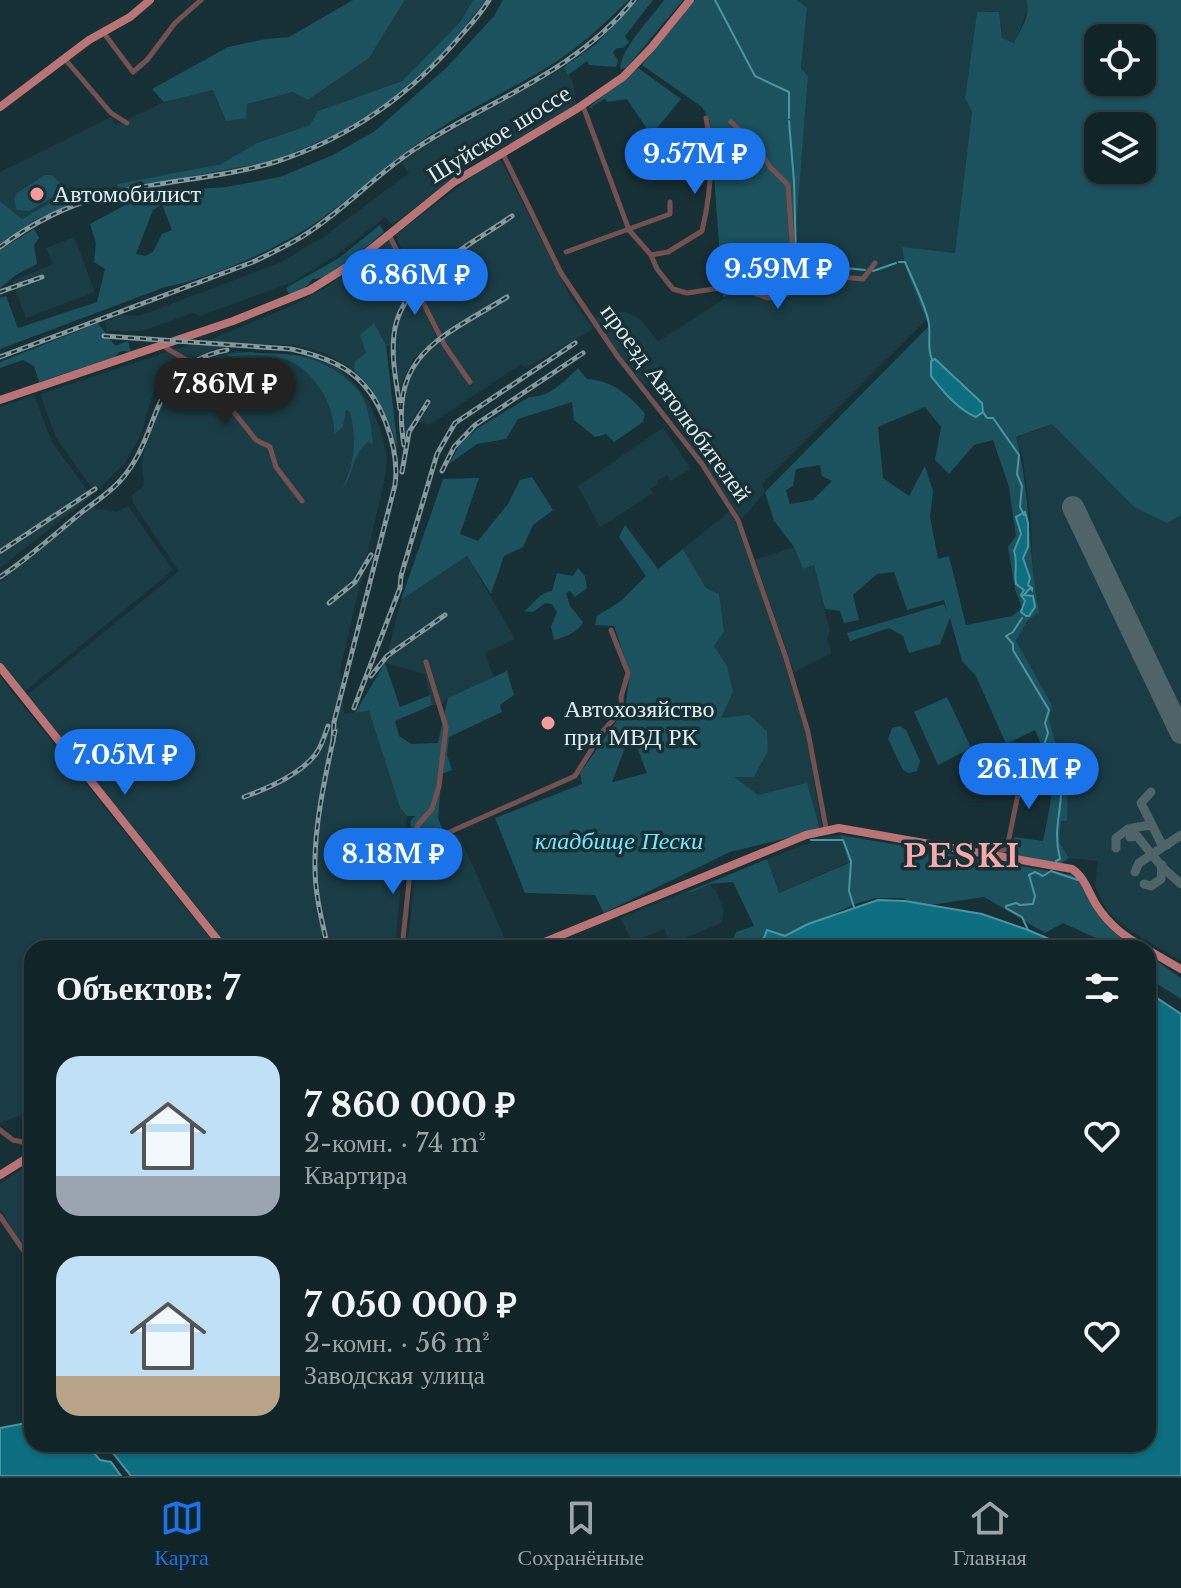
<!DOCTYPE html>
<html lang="ru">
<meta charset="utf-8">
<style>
body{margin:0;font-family:"Libre Baskerville",serif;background:#1a2c30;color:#f1f3f6;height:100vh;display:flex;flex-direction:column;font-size:30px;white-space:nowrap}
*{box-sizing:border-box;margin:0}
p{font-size:26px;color:#9ca4a8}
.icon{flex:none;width:44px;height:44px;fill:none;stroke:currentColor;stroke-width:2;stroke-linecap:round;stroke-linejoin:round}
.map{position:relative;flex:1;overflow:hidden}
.sheet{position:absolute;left:24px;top:940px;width:1132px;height:512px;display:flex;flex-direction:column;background:#112428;border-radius:24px;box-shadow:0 2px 6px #0004,0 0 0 2px #304145}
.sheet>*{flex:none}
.buttons{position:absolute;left:1084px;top:24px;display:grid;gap:16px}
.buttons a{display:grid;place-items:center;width:72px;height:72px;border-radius:16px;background:#112428;box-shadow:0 2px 6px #0004,0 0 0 2px #304145;font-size:40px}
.price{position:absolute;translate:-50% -68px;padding:0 18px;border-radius:28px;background:#1a73e8;color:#fff;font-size:26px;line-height:52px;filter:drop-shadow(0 2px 4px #0008)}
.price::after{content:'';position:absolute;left:50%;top:48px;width:24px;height:18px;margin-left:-12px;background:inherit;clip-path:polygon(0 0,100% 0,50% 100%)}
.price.current{background:#222;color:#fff}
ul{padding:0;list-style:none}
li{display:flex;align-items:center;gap:24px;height:200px;padding:0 32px}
li span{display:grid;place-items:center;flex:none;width:224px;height:160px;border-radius:24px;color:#555}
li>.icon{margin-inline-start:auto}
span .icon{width:96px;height:96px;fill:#fffc;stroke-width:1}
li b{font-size:34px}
h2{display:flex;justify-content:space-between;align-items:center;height:96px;padding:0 32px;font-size:34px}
.tab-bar{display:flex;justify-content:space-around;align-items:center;height:112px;border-top:2px solid #304145;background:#112428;font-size:22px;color:#9ca4a8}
.tab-bar a{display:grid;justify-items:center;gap:4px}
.tab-bar .current{color:#1a73e8}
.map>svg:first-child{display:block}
.built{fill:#1a3c44}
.green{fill:#1b525d;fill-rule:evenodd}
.water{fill:#0c6e7f;stroke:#4b94a1;stroke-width:2}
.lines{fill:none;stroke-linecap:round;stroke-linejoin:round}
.stream{stroke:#4b94a1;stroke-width:2}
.taxiway{stroke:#4e6468;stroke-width:9}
.runway{stroke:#4e6468;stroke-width:22}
.minor{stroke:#745151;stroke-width:5}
.major{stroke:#bb7475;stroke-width:8}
.rail-casing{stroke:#85989c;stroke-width:5}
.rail{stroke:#173035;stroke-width:2;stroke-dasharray:6;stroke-linecap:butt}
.poi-dot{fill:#f59b9c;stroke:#173035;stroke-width:3}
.labels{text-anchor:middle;stroke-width:7;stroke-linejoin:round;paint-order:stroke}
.street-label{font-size:24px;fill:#dfedf0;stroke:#173035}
.poi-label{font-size:24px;fill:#dfedf0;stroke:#173035;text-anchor:start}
.park-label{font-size:24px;font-style:italic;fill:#76e7ff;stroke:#173035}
.district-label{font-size:32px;font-weight:bold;letter-spacing:2px;fill:#fca7a8;stroke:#173035}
</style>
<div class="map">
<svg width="1181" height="1476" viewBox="0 0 1181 1476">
<rect width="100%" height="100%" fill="#173035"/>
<g class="built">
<polygon points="405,0 473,0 460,22 402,81 318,111 310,125 257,143 221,164 117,184 118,190 90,196 70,191 22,219 0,201 0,172 111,117 116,125 164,102 213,90 247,104 293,92 308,100 369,58"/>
<polygon points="797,0 1026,0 1029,6 1015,43 1002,38 1001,24 993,11 977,13 965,98 972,112 955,253 902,248 905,266 926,320 762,484 765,492 742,519 649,385 645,385 626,365 595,318 612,312 626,312 640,319 658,341 737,291 774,302 781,300 797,275 796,230 808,76 801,68 807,8"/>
<polygon points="564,67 573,82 576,106 471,165 392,225 385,217 338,254 293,282 200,316 193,313 142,331 107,331 105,322 121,315 139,316 282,262 326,235 409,173 400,161 406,157"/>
<polygon points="499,156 571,298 593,329 526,368 521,364 429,425 419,422 432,401 429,398 418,410 403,440 403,405 409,377 417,362 438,345 436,340 414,358 403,380 400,392 395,349 386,345 374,323 366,353 355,361 354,370 322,352 295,345 204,342 289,307 327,287 389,240 442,347 472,387 473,382 447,347 395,235"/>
<polygon points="74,237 95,292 26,318 12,281 53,264 46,248"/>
<polygon points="192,344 225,347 175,365 153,393 140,437 124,464 95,492 56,438 40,394"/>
<polygon points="236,351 317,358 338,368 355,384 369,402 381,431 387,458 384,483 340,670 344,714 369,710 400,808 407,816 395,948 230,948 27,695 179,571 133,503 132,495 144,486 142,462 146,442 161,402 170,388 196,362"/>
<polygon points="34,395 52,442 91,496 0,568 0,407"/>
<polygon points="1052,424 1166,523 1181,515 1181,961 1132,932 1108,912 1095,886 1098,861 1069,858 1059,842 1061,821 1067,821 1062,765 1049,720 1052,705 1016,641 1027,621 1039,612 1034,587 1030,512 1023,459 1016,438"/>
<polygon points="663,428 691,469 670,481 667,475 657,481 658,484 650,489 653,493 600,527 578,486"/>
<polygon points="128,506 173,570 24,692 0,661 0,582 92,508 117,512"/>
<polygon points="731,510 771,619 806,732 822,828 820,830 758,795 732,776 720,718 727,666 714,646 706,588 683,549"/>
<polygon points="794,547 803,569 814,565 830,631 827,639 832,653 794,672 755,560"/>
<polygon points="467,556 515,639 485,653 494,678 448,698 440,705 432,705 425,674 385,663 401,600"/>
<polygon points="0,677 218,948 32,948 32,1111 0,1123"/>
<polygon points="459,835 509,948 407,948 418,851 446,837"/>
<polygon points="840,835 849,862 779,893 767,859 825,837"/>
<polygon points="710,884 716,891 724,911 721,923 671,944 664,929 633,942 620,918 694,888 689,891 693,892"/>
<polygon points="32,1162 32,1260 0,1209 0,1184"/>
</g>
<g class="green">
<polygon points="353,0 405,0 369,58 308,100 293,92 247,104 246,118 226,121 213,90 164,102 152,89 228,47 266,39 289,37"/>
<polygon points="473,0 486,0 440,57 381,109 341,132 274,161 118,190 117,184 221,164 257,143 310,125 318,111 402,81 460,22"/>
<path d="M503,0H629C605,23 582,45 554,63C520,85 482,102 448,123C402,151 364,188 321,219C282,247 212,278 165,287L0,349V298L6,296L18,328L97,302L105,269L94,262L96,243L90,224L127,204L168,191L226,187L280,177L333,155L375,131L447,67L494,16ZM162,204L172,230L162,234L153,252L145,256L136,254L153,210Z"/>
<polygon points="638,0 653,0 625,36 629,42 623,48 617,48 613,52 618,61 616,67 589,65 587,61 568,75 564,67 596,44"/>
<path d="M664,0H683L626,68L620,69C621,48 652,17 664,0Z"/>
<polygon points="695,0 797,0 807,8 801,68 808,76 796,230 797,275 781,300 774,302 737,291 723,298 710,121 702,107 642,65"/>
<path d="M1026,0H1181V515L1167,523L1134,507L1052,424L1016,437C1031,495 1028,555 1039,612L1027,621L1016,641L1052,705L1049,720L1062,765V790L1068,791L1067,821H1061L1059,842L1069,858L1059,865L1010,855L1014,837L1043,841C1054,787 1057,782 1035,730L1006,744L976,676L962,661L950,618L940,644L909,653L903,636L889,628L850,641L847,633L944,604L947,611L944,600L907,610L894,572L877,574L853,595L859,620L844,623L840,611L825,609L814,565L803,569L794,547L774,521L765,492L930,325L926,320L905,266L902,247L955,253L972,112L965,98L977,12H999L1002,38L1014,43C1020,30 1032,14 1026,0ZM1098,38H1142V82H1098ZM1098,126H1142V170H1098ZM925,407L941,427L935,460L949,474L974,445L993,440L1009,487L1016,536L1008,547L1015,589L1022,608L1012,616L966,625L949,556L938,559L930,517L933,491L925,466L909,496L883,478L878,427ZM820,465L822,476L832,481L813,500L790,504L786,490L793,486L796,469ZM1027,515L1028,523L1023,558C1028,570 1029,582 1024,595L1029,597L1023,612L1026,601L1021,595L1024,590C1012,571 1020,567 1014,550L1021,534L1017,526Z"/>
<polygon points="638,68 681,99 651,135 627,99 607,102 605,99 592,106 593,109 589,107"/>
<polygon points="45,175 52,175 60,183 57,195 29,211 17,210 14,199 17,193"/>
<polygon points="70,191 90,196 39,218 0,243 0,201 22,219"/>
<path d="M380,225L384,232C367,245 333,280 312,279C306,289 300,292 289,294L286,288L339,258Z"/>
<polygon points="34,229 39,238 34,245 37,264 16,275 0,288 0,250"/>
<path d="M98,323L115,346L128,341L131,352C123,351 120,349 115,357L39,382L34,366L23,360L0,368V362Z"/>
<path d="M374,323L386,345L398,451C389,417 379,395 354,370L355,361L366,353L360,335Z"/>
<path d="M250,352C265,354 279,353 294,355C318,358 349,375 362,396C370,411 371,429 373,445L369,442C353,451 354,475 342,489C355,462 357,441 350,412L346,410L343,427L334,434C336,405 313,369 285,359C268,353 246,356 229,356L227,354Z"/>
<path d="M578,368L587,379C611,380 630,395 645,414L643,422L614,442L606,434L595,437L574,420L572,402L518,419L506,439L477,444L449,464L461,442L478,428L529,397C549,398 565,381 578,368Z"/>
<polygon points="532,477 553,510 533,525 523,547 504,556 491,594 467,556 401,600 443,479 479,478 460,534 478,541 508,504 520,480"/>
<path d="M625,525L658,569L683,549L706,588L719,594L724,632L714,646L727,666L733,692L721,718L749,715L767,731L768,751L754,777H734L758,795L807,783L820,830L730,852L604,913L595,895L525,893L495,818L582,784L580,773L625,709L630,673L614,626L595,625L597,616L621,601L646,576L619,537ZM631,732L647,773L613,782H612Z"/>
<path d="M578,568L585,576L587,588L575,597L570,591L566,593L570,606L583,622C578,633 564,637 554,640L551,627L557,612L552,604L545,603L533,612L524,611C535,604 538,593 552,591L557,573L573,576Z"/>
<polygon points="385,663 400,707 430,695 432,705 395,721 399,736 411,744 438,743 448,698 507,671 514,695 500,705 502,712 449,737 447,755 452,770 442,774 438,818 446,837 418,851 410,822 415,816 407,816 400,808 369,711 355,713"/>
<polygon points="947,697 971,748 938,765 914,712"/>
<polygon points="900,726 906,730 920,761 917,771 909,773 903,770 888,739 892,728"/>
<path d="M840,835L1072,875C1082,883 1085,891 1091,902C1102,923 1115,936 1136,948H1104L1096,938L1063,923L1045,933L984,897L923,906L902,898H876L855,904L785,936L767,930L762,943L754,939L747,943L743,948H730L736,932L754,926L733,882L710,884L693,892H687L767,859L779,893L849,863Z"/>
<polygon points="1148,955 1181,978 1181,999 1148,978 1153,969 1148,966"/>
</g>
<g class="water">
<path d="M935,359L982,403L983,412L976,417C957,409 944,392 931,376V361Z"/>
<path d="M1025,512L1028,523V547L1023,558L1030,578L1028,585L1032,588V590L1030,588L1024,595L1033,596L1035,607L1029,616H1026L1021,612L1025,601L1021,595L1024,590L1016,584C1014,572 1018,562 1014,551L1021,534L1016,517Z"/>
<polygon points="878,900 905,901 982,914 1028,930 1070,948 743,948 751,939 762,943 767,930 785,936 808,924"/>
<polygon points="1148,992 1181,1014 1181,1476 131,1476 106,1444 1148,1444"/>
<polygon points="32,1422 32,1444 86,1444 100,1460 111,1462 121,1476 0,1476 0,1428"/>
</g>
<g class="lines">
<g class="stream">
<polyline points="715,0 755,76 789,92 789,118"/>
<polyline points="789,121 794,181 796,256"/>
<path d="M899,262H905C913,281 923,300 928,319C932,333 926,347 932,359"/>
<polyline points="808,271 835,267 865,270"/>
<polyline points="873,271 896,263"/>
<polyline points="790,281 797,272"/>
<polyline points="983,412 987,418 993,418 1019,455 1017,474 1022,486 1020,507 1024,515"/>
<path d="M1022,618L1013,632L1006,636L1013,644V650L1049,710L1045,723L1048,733L1044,745C1079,791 1048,812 1060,859L1056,861"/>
<polyline points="811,840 843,840 851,861 849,891 854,907"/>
<polyline points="1028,930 1022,917 1006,908 1006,906 1016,903 1020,905 1033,904 1035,896 1029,875 1035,872 1043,876 1051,871 1078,880"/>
</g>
<g class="taxiway">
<polyline points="1151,792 1141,803 1161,843 1167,845"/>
<polyline points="1130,837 1137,836 1162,867 1181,884"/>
<polyline points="1116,848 1116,838 1128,829 1149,825 1153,827"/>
<polyline points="1135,872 1139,863 1181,835"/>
<polyline points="1144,884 1151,886 1161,879 1162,865"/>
</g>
<polyline class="runway" points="1073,507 1181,733"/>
<g class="minor">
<polyline points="103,32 133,72 147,60 175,23 201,0"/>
<polyline points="64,58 111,113 127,123"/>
<polyline points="583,106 629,230 651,255 657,269 673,289 687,293 733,286 768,298 782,292 794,268 809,274 863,279 875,263"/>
<polyline points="731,122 756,145 770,167 788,185 794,268"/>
<polyline points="502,152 561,273 618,357 702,464 738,520 786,658 808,732 826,828"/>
<polyline points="389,235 445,346 470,382"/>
<polyline points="566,252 670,214 670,202"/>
<path d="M651,255L668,252L702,231C711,193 714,155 706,118"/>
<polyline points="165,344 166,348 197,366 256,440 270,447 276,467 302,501"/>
<polyline points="414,848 575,776 603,731 622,710 621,697 628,673 611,630"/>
<polyline points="997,854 1007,848 1023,770 1016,754"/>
<polyline points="402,948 414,835 418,825 432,809 439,786 446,727 426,662"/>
<polyline points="0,1130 13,1140 32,1144"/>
<polyline points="0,1216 32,1263"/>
</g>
<g class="major">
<polyline points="0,107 89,40 130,17 150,0"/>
<polyline points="0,400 233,321 310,290 355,262 454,182 578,108 623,77 651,48 690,0"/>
<polyline points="0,667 224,948"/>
<path d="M530,948L806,835L839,828L1072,869C1085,877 1089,894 1097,906C1110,926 1125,937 1145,948"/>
<polyline points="1148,950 1181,969"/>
<polyline points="0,1175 32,1155"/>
</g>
<g class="rail-casing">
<g id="rail">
<path d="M0,247C31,224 65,206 103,196C159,180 219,179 275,162C350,138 413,93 463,33C472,23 482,12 489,0"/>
<polyline points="0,292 42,277"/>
<path d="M104,336L291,349C339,360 368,375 386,423C394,444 398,463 395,485L334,722L333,742"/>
<path d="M0,357L253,262C273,252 294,243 312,230C349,205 380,171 418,147C494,98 575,72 634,0"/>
<path d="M400,409C397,385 391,359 394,335C399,279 471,245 512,216"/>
<path d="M404,445C389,354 439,339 507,297"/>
<polyline points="442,471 454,447 475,425 583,353"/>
<polyline points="402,472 409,432 428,402"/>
<polyline points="1,551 95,489"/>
<path d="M0,577C29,558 55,534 82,512C95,502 109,493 120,481C164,433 146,366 227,350"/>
<polyline points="329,603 355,582 371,555"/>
<polyline points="371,676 387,656 445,615"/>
<polyline points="354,708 400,588 401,576 437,454 455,423 575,343"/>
<path d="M244,797C266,789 300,774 315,755C321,748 325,735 328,726"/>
<path d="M328,948C322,921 315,895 315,868C314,825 326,773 335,731"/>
</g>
</g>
<use href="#rail" class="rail"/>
</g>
<g class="poi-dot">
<circle cx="37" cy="194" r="8"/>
<circle cx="548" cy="723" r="8"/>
</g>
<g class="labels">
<g class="street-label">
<text transform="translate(499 134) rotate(-32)" y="8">Шуйское шоссе</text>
<text transform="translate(676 403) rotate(54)" y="8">проезд Автолюбителей</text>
</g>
<g class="poi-label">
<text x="53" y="202">Автомобилист</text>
<text x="564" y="717">Автохозяйство<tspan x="564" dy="28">при МВД РК</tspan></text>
</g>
<g class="park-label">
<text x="619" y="849">кладбище Пески</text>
</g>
<g class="district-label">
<text x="962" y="867">PESKI</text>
</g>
</g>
</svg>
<div class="buttons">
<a><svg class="icon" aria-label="locate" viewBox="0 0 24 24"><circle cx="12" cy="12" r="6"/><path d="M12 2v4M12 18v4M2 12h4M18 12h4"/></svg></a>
<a><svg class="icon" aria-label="layers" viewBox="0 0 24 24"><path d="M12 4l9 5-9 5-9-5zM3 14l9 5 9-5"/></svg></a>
</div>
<b class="price" style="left:695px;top:196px">9.57M ₽</b>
<b class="price" style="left:778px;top:311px">9.59M ₽</b>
<b class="price" style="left:415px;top:317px">6.86M ₽</b>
<b class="price current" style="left:225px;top:426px">7.86M ₽</b>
<b class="price" style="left:125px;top:797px">7.05M ₽</b>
<b class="price" style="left:1029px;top:811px">26.1M ₽</b>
<b class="price" style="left:393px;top:896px">8.18M ₽</b>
<section class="sheet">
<h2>Объектов: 7<svg class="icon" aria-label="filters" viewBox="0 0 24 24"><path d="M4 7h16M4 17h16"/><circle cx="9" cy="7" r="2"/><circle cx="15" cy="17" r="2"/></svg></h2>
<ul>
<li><span style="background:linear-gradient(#bfe0f5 75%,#9aa5b1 0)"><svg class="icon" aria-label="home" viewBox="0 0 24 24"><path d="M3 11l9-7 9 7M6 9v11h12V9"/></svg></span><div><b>7 860 000 ₽</b><p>2-комн. · 74 m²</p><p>Квартира</p></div><svg class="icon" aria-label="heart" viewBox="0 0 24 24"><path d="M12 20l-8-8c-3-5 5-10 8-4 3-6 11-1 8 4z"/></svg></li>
<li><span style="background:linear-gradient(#bfe0f5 75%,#b9a48a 0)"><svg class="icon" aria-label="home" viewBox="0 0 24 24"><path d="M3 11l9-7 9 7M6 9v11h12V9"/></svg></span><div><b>7 050 000 ₽</b><p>2-комн. · 56 m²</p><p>Заводская улица</p></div><svg class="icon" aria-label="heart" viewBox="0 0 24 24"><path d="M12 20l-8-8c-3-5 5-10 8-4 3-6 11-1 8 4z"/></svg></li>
</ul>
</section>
</div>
<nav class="tab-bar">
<a class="current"><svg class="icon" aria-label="map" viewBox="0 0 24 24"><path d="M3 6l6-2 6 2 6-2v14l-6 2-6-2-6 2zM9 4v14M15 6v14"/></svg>Карта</a>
<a><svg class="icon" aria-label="saved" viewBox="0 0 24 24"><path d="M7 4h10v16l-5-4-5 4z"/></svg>Сохранённые</a>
<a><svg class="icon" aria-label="home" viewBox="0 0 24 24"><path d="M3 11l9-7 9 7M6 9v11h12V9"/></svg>Главная</a>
</nav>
